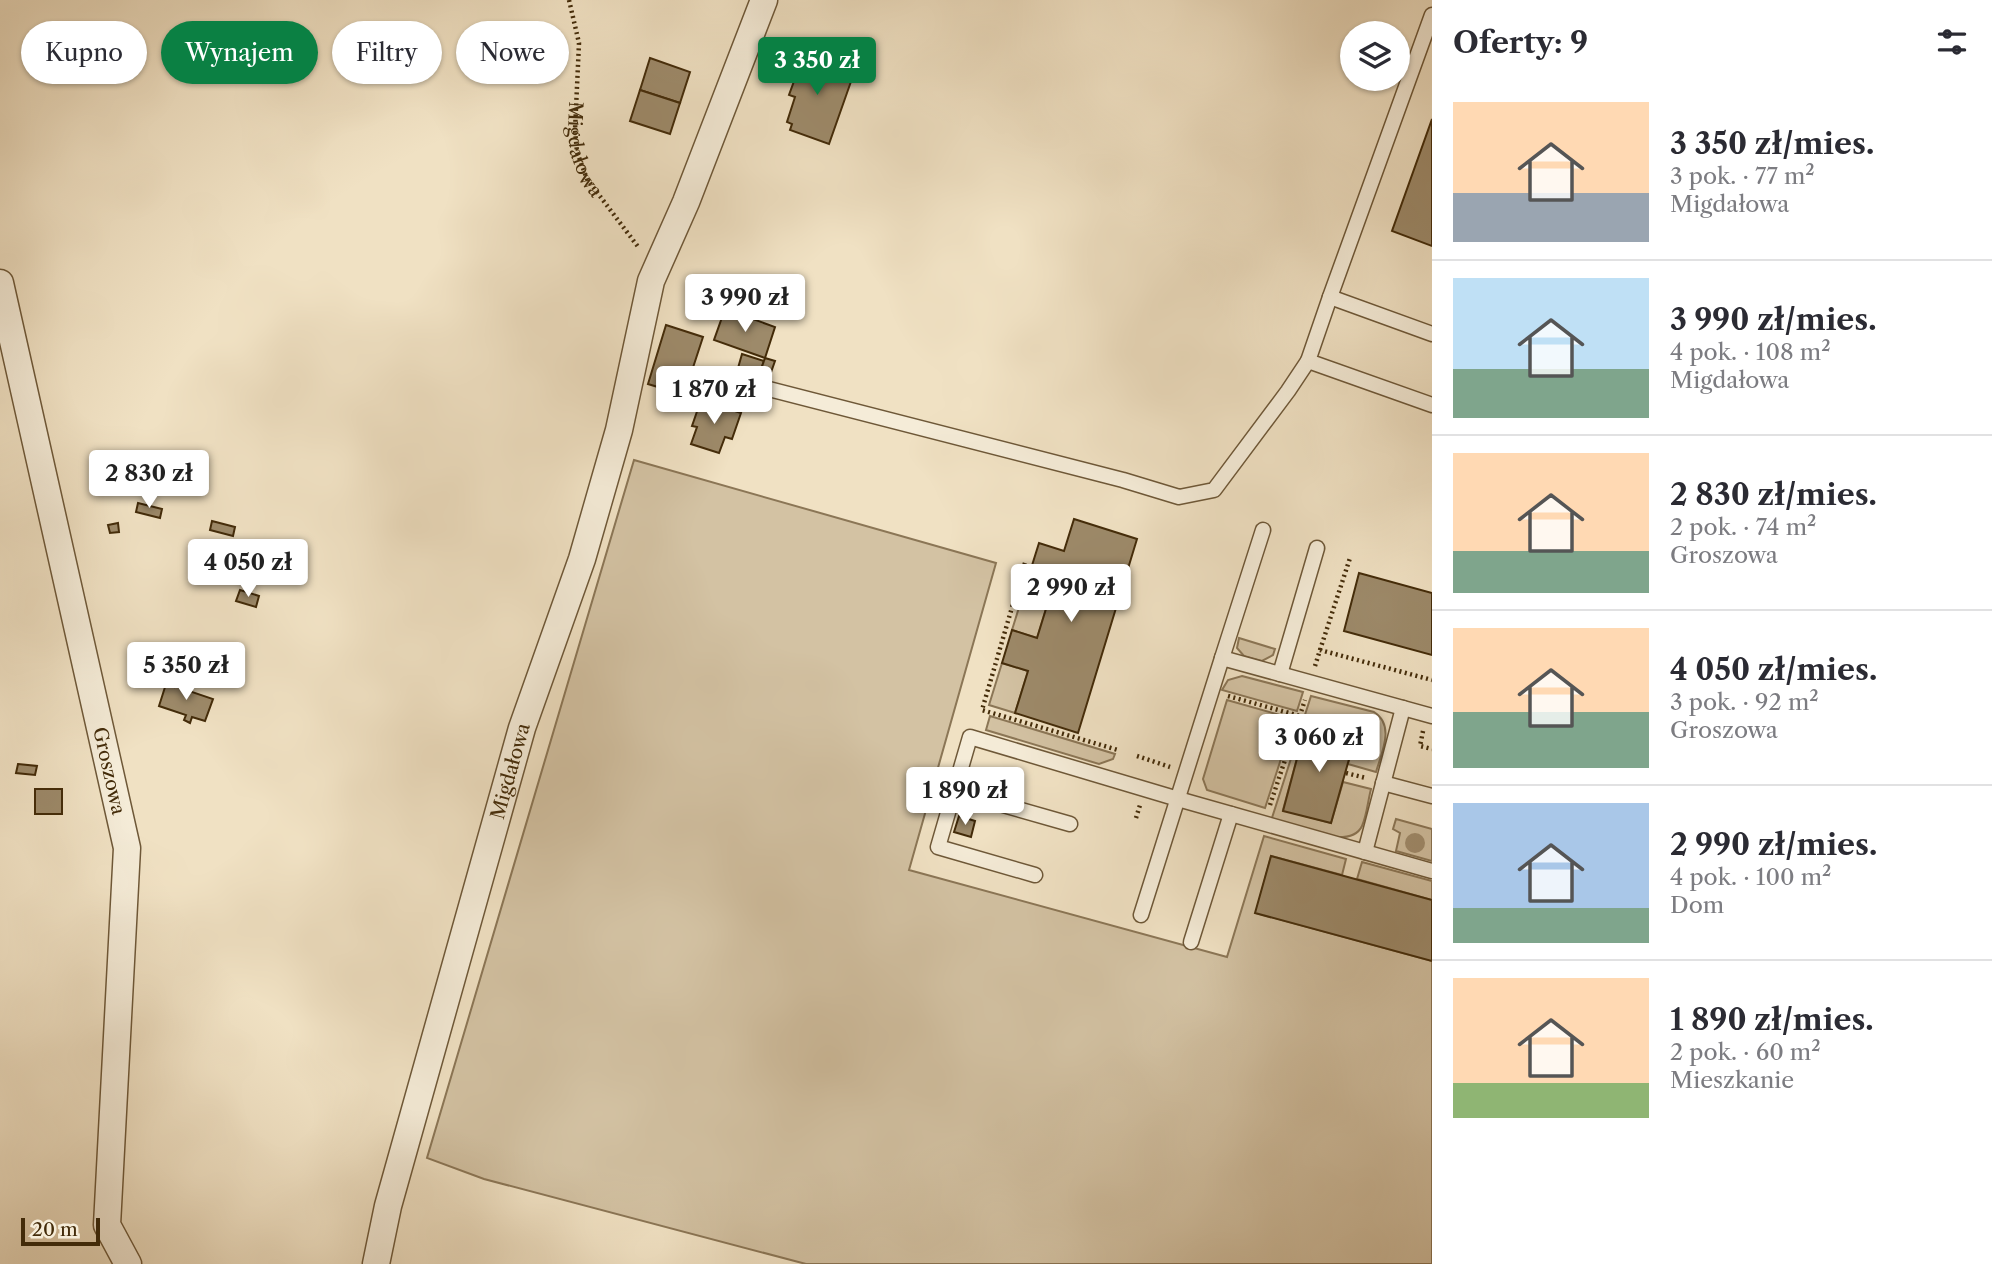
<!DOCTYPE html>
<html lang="pl">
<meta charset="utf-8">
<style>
body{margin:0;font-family:"Libre Caslon Text",serif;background:#f7f7f7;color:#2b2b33;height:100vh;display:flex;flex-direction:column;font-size:26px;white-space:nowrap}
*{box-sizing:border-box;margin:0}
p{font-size:23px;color:#7c7c81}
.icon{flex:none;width:38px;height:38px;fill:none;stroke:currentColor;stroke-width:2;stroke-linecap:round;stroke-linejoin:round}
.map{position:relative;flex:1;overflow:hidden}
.details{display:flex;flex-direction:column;background:#fff;width:560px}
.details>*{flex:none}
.hud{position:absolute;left:21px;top:21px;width:665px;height:63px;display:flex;gap:14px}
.fabs{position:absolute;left:1340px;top:21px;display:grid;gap:14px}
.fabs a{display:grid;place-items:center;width:70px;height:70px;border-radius:50%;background:#fff;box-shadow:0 2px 5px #0004;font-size:35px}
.scale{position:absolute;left:21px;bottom:18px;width:79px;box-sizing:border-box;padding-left:7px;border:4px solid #432b09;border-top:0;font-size:19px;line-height:24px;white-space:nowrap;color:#432b09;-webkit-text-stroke:5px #f5ecd8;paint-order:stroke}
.price{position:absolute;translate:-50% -60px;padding:0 16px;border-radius:7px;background:#fff;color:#222;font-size:23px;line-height:46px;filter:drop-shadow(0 2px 4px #0008)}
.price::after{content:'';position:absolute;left:50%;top:42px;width:21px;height:16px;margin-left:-10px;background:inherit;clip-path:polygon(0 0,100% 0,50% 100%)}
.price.selected{background:#0b8043;color:#fff}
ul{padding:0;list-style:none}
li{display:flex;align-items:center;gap:21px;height:175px;padding:0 21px}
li+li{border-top:2px solid #e1e1e2}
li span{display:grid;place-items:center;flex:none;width:196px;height:140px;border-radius:0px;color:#555}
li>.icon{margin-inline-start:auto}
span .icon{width:84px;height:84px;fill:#fffc;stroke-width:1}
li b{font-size:30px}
h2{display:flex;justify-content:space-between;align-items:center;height:84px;padding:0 21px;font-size:30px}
.chip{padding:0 24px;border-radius:32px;background:#fff;box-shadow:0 2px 5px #0004;font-size:24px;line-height:63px}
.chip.selected{background:#0b8043;color:#fff}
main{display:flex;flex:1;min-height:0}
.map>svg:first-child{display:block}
.green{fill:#d3c2a3;stroke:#8b7656;stroke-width:2}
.building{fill:#9d8a6a;stroke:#432b09;stroke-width:2}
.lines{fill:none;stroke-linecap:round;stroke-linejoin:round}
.lane-casing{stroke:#6e5838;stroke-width:17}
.street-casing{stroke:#6e5838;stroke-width:29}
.path{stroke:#432b09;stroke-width:4.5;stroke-dasharray:2 3.5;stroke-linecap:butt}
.lane{stroke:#f5ecd8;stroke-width:14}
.street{stroke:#f5ecd8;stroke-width:26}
.tree{fill:#a18d6e}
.labels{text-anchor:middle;stroke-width:6;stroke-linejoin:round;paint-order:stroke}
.street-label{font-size:19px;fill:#432b09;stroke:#f5ecd8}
</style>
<main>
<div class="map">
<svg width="1432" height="1264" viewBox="0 0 1432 1264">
<rect width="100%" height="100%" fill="#f0e1c3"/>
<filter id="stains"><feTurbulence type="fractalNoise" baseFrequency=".00286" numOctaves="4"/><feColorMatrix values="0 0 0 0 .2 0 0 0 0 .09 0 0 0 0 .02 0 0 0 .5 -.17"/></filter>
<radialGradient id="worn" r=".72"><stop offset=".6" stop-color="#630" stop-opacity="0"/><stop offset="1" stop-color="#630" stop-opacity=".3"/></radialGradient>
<g class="green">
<polygon points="634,460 996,563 909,870 1227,957 1264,836 1346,859 1342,875 1271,856 1256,913 1432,961 1432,1264 806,1264 484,1179 427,1158"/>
<polygon points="1029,575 1054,583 1037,638 1012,630"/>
<polygon points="1239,638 1275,649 1273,655 1262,661 1244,656 1237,648"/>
<polygon points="1002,663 1028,671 1015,713 989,705"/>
<polygon points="1242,676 1303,692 1297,711 1222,690 1228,680"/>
<path d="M1311,696L1374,712C1395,725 1382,752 1376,772L1348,764L1355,738L1306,725L1283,810L1331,823L1343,782L1371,789C1368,800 1367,815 1362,826C1350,852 1291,826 1271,821Z"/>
<polygon points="1227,700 1294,719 1265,808 1207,790 1203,779"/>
<polygon points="990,716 1115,754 1113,759 1099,764 986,730"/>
<polygon points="1396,819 1432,829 1432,861 1396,851 1400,833 1393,829"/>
<polygon points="1362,862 1432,881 1432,900 1357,879"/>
</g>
<g class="building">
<polygon points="794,53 854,73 829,144 790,130 792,124 787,122 795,97 789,95 797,73 787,70"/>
<polygon points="650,58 690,72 680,103 640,90"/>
<polygon points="640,90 680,103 670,134 630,121"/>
<polygon points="1432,119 1432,246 1392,231"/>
<polygon points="725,309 775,327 765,358 714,340"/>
<polygon points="666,325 703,337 684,395 648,384"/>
<polygon points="742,354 764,361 759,375 738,368"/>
<polygon points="765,358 775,361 769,378 759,375"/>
<polygon points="726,384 747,391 742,405 722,398"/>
<polygon points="701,400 741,413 732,439 725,437 719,453 691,444 697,427 692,426"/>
<polygon points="138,503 162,509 160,518 136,512"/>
<polygon points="1074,519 1137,539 1078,733 1015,713 1028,671 1002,663 1012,630 1037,638 1054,583 1029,575 1039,543 1064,551"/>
<polygon points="212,521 235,527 233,536 210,530"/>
<polygon points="118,523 119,532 110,533 108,525"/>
<polygon points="1359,573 1432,593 1432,655 1344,631"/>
<polygon points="240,590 259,596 256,607 236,601"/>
<polygon points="176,681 182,683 180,688 213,699 205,721 192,717 190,723 184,720 186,715 159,706 166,684 174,687"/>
<polygon points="1306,725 1355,738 1331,823 1283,811"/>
<polygon points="18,764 37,766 35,775 16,773"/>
<rect x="35" y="789" width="27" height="25"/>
<polygon points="959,816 975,821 971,837 954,832"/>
<polygon points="1271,856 1432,900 1432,961 1255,913"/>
</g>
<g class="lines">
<g class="lane-casing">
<g id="lane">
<polyline points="1432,15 1330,297 1432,334"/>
<polyline points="1330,297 1308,361 1432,405"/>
<polyline points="753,385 1123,480 1179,497 1214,490 1288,391 1308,361"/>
<polyline points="1222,658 1263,530"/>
<polyline points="1280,674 1317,548"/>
<polyline points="1383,783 1432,796"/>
<polyline points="954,791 1070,824"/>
<polyline points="1365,852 1403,708"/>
<polyline points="1035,875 938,847 970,737 1178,799 1432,871"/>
<polyline points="1141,915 1222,658 1432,716"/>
<polyline points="1191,942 1231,814"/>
</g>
</g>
<g class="street-casing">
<g id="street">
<path id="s2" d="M0,283L127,848L107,1225L128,1264"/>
<path id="s3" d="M376,1264L388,1206L522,728L582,559L619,430L651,281L686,202L764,0"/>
</g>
</g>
<g class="path">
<path id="s1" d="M569,0L579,43L575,130L577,152L587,179L639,248"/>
<polyline points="1025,563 982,710 1118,750"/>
<polyline points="1320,650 1350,558"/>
<polyline points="1315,666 1320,650 1432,680"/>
<polyline points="1228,696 1300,716"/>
<polyline points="1423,731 1420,746 1432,749"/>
<polyline points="1137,756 1170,767"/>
<polyline points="1346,773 1366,778"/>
<polyline points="1270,805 1305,700"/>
<polyline points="1136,818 1140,805"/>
</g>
<use href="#lane" class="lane"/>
<use href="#street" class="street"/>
</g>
<circle class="tree" cx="1415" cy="843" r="10"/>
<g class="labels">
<g class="street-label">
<text dy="7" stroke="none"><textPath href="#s1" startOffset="152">Migdałowa</textPath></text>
<text dy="7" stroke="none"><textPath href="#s3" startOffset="511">Migdałowa</textPath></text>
<text dy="7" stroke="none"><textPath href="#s2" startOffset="500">Groszowa</textPath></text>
</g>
</g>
<rect width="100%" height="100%" filter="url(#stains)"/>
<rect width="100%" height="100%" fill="url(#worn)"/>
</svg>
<div class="fabs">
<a><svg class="icon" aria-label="layers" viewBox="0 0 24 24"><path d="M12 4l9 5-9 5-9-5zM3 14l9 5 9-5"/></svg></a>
</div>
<div class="scale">20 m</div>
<b class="price selected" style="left:817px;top:97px">3 350 zł</b>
<b class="price" style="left:745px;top:334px">3 990 zł</b>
<b class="price" style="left:714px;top:426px">1 870 zł</b>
<b class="price" style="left:149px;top:510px">2 830 zł</b>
<b class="price" style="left:248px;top:599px">4 050 zł</b>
<b class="price" style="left:1071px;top:624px">2 990 zł</b>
<b class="price" style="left:186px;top:702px">5 350 zł</b>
<b class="price" style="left:1319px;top:774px">3 060 zł</b>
<b class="price" style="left:965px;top:827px">1 890 zł</b>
<div class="hud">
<a class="chip">Kupno</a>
<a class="chip selected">Wynajem</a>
<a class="chip">Filtry</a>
<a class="chip">Nowe</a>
</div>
</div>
<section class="details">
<h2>Oferty: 9<svg class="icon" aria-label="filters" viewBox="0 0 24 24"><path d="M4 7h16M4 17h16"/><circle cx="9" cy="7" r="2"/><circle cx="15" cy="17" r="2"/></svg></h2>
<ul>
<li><span style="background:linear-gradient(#ffd9b3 65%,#9aa5b1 0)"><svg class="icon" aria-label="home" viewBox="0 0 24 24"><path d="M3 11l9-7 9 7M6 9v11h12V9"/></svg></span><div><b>3 350 zł/mies.</b><p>3 pok. · 77 m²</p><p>Migdałowa</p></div></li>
<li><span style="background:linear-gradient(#bfe0f5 65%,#7fa58c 0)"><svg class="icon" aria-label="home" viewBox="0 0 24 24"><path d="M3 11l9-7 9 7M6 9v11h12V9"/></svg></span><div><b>3 990 zł/mies.</b><p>4 pok. · 108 m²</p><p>Migdałowa</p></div></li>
<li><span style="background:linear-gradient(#ffd9b3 70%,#7fa58c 0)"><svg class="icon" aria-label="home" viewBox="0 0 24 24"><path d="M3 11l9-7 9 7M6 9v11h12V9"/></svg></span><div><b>2 830 zł/mies.</b><p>2 pok. · 74 m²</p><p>Groszowa</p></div></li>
<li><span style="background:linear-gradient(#ffd9b3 60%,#7fa58c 0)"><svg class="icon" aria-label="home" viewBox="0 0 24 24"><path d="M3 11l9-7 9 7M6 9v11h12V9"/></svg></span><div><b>4 050 zł/mies.</b><p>3 pok. · 92 m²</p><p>Groszowa</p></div></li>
<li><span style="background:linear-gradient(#a9c7e8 75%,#7fa58c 0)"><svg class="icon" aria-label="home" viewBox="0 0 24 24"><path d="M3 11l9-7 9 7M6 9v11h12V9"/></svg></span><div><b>2 990 zł/mies.</b><p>4 pok. · 100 m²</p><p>Dom</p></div></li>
<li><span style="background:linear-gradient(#ffd9b3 75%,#8fb573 0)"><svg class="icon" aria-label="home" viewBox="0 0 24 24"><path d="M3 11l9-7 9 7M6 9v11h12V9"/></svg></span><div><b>1 890 zł/mies.</b><p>2 pok. · 60 m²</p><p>Mieszkanie</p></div></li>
</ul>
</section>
</main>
